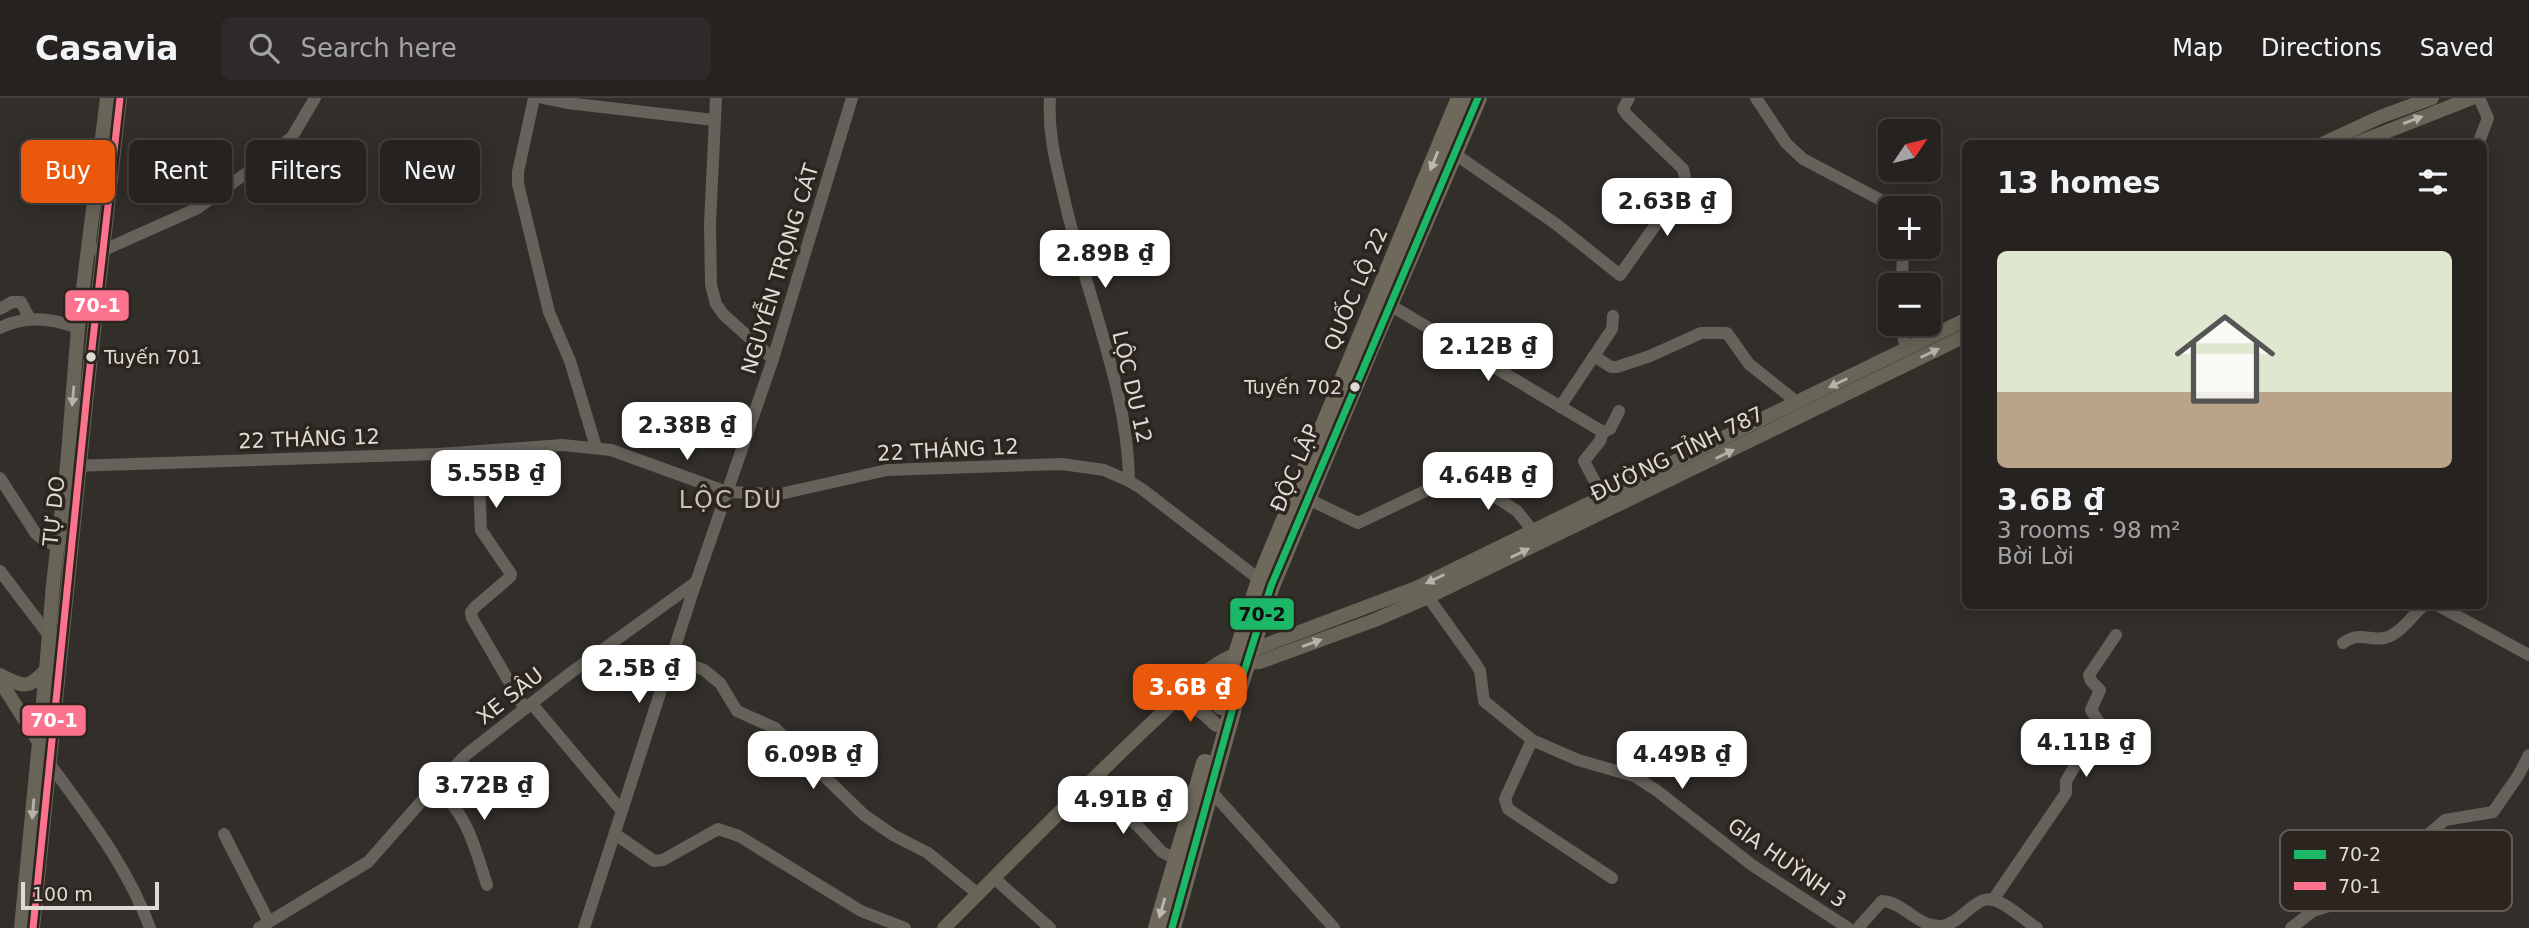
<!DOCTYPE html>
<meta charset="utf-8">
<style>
body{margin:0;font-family:"DejaVu Sans",sans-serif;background:#2e2a29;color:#f1f3f6;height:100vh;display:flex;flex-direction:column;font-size:26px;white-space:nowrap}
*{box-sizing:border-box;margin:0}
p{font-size:23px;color:#a4a4a5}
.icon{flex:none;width:38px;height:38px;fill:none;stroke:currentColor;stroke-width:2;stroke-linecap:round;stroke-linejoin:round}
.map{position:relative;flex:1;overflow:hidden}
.details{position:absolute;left:1962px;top:42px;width:525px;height:469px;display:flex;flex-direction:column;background:#262220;border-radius:10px;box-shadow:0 4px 18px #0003,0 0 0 2px #423f3e}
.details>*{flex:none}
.guide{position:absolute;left:21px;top:42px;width:665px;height:63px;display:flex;gap:14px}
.needle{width:46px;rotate:55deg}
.fabs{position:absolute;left:1878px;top:21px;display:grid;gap:14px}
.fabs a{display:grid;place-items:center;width:63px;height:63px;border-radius:10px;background:#262220;box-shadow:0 4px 18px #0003,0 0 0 2px #423f3e;font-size:35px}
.scale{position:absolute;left:21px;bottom:18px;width:138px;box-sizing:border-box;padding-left:7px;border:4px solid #dfdad5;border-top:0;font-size:19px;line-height:24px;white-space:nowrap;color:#dfdad5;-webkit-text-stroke:5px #2c241e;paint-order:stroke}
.price{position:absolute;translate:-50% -60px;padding:0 16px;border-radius:14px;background:#fff;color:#222;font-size:23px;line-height:46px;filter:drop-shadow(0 2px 4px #0008)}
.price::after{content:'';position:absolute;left:50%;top:42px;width:21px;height:16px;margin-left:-10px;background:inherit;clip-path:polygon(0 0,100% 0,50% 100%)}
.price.selected{background:#ea580c;color:#fff}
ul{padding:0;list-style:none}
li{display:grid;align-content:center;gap:14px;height:371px;padding:0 35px}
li+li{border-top:2px solid #423f3e}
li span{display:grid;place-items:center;height:217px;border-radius:10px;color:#555}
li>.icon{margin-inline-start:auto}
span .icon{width:126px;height:126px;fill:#fffc;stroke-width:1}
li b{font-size:30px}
h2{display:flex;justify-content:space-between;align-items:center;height:84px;padding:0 35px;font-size:30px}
.chip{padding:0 24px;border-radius:10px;background:#262220;box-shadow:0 4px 18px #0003,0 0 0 2px #423f3e;font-size:24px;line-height:63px}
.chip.selected{background:#ea580c;color:#fff}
header{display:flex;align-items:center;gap:42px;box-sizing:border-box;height:98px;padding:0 35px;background:#262220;border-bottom:2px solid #423f3e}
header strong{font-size:33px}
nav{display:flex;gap:38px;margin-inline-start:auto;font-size:24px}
.search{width:490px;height:63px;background:#2e2a29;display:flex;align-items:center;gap:18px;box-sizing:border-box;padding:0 24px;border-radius:10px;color:#a4a4a5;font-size:26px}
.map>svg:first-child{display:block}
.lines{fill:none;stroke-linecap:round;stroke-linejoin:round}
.minor{stroke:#66615a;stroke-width:12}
.major{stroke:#696458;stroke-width:14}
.highway{stroke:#6f695c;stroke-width:18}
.bus-1-casing{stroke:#2c241e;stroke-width:12}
.bus-2-casing{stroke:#2c241e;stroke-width:12}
.bus-1{stroke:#1ab867;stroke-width:7}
.bus-2{stroke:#fc738d;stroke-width:7}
.oneway{fill:#b6b1a9}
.oneway2{fill:#bdb8b1}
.bus-dot{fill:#dfdad5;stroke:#2c241e;stroke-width:2.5}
.labels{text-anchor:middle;stroke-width:7;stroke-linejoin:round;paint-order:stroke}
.bus-label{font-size:19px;fill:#dfdad5;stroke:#2c241e;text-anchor:start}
.street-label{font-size:21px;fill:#dfdad5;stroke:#2c241e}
.quarter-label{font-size:24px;letter-spacing:2px;fill:#cbc0b7;stroke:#2c241e}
.key{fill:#2c241e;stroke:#625b55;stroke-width:2}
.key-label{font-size:19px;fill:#dfdad5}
.line-badge{stroke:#2c241e;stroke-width:2.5}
.badge-label{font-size:19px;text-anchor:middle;font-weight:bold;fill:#fff}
.pale-badge-label{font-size:19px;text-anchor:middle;font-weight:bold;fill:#111}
</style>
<header>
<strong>Casavia</strong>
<div class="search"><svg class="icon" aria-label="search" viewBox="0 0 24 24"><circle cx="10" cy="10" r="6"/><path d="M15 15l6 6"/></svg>Search here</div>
<nav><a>Map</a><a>Directions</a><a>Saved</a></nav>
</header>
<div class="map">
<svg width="2529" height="830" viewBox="0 0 2529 830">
<rect width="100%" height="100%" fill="#322e2a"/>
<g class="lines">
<g class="minor">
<polyline points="534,0 518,74 518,86 549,214 570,263 596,349"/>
<polyline points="543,0 567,5 714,22"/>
<polyline points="716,0 710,126 711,187 716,206 724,217 773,261"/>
<path d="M1050,0C1048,35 1055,61 1063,95C1083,189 1128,288 1129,383"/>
<polyline points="1756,0 1786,45 1803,61 1896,110"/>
<polyline points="2478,46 2488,20 2479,0"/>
<polyline points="1455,56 1556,126 1620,177 1686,84 1683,71 1627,17 1623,11 1629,0"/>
<polyline points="94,151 104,152 198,110 252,71 292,39 315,0"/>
<polyline points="1902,187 1903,149"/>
<polyline points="1390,207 1603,334"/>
<polyline points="0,211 12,204 21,204 30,221"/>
<polyline points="1901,226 1906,252"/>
<path d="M0,230C25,217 52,220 78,230"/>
<polyline points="1594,258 1611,269 1617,269 1650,258 1701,235 1727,235 1749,266 1798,305"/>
<polyline points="1560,309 1612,231 1613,218"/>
<polyline points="1603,334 1610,331 1619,313"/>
<polyline points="478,354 481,432 511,476 510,479 475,509 471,514 472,520 525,611"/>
<polyline points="72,368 438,356 562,347 611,352 727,394 780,396 887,372 1062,366 1104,372 1129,383 1142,391 1260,482"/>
<polyline points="0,380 36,436 45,443 58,448"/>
<polyline points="1603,399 1584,363 1600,343 1603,334"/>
<polyline points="1306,400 1358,425 1461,376 1517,413 1533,433"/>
<polyline points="0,473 48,536"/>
<polyline points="1428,499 1476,566 1480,573 1484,603 1532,642 1578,662 1634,678 1656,692 1752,767 1848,830"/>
<polyline points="2439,508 2529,557"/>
<path d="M2343,545C2360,533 2368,543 2385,540C2400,536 2412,518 2423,508"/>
<polyline points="672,560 704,572 720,585 737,613 775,630 864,717 893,737 928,755 978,796"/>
<polyline points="532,606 621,712"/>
<polyline points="1532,642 1505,701 1508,711 1612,780"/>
<path d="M49,665C87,717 128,769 150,830"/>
<polyline points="1094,681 1162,754 1177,762"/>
<path d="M435,688C468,717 474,747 487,787"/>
<polyline points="1210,692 1334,830"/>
<polyline points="224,736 269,824"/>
<polyline points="615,736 654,763 663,762 718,731 739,738 861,813 905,830"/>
<polyline points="994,780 1050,830"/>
<polyline points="1993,802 2066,695 2066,683 2100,626 2091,612 2100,592 2091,583 2089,577 2116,537"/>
<polyline points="259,830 368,764 435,688 467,656 569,576 696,484"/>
<polyline points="584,830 696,484 773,261 852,0"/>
<path d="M1858,830L1882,803C1904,804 1918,830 1942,828C1951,827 1959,820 1966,814C1971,810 1977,804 1984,802C2001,798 2023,822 2037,830"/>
<polyline points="2291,830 2313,813 2329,808 2376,781 2445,722 2493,714 2518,678 2529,657"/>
</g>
<g class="major">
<polyline points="2322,46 2380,19 2432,0"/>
<polyline points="2355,46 2472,0"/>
<polyline points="1252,552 1416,490 1965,222"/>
<polyline points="1247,565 1260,564 1375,522 1428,499 1965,238"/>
<path d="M0,577C23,589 28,592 46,572"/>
<polyline points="0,583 39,644"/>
<path d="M1173,605C1193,606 1202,612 1216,627"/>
<polyline points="21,830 46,572 53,486 67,368 78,230 107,0"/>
<polyline points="33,830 88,286 120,0"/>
<path d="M944,830C1016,758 1087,685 1161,616C1181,597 1210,564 1236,557"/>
</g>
<g class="highway">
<polyline points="1221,608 1260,482 1460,0"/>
<polyline points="1157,830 1205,665"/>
<polyline points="1172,830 1236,599 1271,488 1369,253 1478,0"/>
</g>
<g class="bus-1-casing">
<polyline id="bus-1" points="1172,830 1236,599 1271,488 1478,0"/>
</g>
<g class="bus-2-casing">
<polyline id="bus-2" points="33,830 88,286 120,0"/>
</g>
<use href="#bus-1" class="bus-1"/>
<use href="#bus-2" class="bus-2"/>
</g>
<defs><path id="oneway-solid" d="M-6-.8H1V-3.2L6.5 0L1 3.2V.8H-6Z" transform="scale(1.75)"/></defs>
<g class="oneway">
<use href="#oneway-solid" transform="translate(2413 22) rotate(-20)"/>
<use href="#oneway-solid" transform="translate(1930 255) rotate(-26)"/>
<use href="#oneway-solid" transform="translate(1838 285) rotate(154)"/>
<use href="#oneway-solid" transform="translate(73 298) rotate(95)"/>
<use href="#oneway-solid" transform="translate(1725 356) rotate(-26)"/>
<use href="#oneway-solid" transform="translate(1520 455) rotate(-26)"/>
<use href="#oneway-solid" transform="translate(1435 481) rotate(154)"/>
<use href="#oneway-solid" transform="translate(1312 545) rotate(-20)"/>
<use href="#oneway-solid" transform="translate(33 711) rotate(95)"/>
</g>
<g class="oneway2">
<use href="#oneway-solid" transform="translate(1434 63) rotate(112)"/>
<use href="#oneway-solid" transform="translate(1162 810) rotate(106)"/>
</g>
<g class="bus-dot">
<circle cx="91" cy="259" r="6"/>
<circle cx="1355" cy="289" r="6"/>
</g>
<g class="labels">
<g class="bus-label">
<text x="104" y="266">Tuyến 701</text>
<text x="1342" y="296" text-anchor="end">Tuyến 702</text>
</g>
<g class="street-label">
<text transform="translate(780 171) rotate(-73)" y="7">NGUYỄN TRỌNG CÁT</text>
<text transform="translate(1356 191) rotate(-67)" y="7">QUỐC LỘ 22</text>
<text transform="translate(1132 289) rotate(77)" y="7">LỘC DU 12</text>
<text transform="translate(309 341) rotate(-2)" y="7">22 THÁNG 12</text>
<text transform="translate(948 352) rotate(-3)" y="7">22 THÁNG 12</text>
<text transform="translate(1677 356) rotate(-26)" y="7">ĐƯỜNG TỈNH 787</text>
<text transform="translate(1295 370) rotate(-67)" y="7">ĐỘC LẬP</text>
<text transform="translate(54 413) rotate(-84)" y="7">TỰ DO</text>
<text transform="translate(510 598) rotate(-38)" y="7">XE SÂU</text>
<text transform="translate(1787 765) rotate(35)" y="7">GIA HUỲNH 3</text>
</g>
<g class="quarter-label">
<text x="731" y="410">LỘC DU</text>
</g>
</g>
<rect x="2280" y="732" width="232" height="81" rx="10" class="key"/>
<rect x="2294" y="752" width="32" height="9" fill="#1ab867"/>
<rect x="2294" y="784" width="32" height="8" fill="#fc738d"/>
<g class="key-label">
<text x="2338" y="763">70-2</text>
<text x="2338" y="795">70-1</text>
</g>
<g class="line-badge">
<rect x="64" y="191" width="66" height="33" rx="7" fill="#fc738d"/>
<rect x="1229" y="499" width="66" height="34" rx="7" fill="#1ab867"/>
<rect x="21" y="606" width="66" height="33" rx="7" fill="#fc738d"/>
</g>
<g class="badge-label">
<text x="97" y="214">70-1</text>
<text x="54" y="629">70-1</text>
</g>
<g class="pale-badge-label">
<text x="1262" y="523">70-2</text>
</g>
</svg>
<div class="fabs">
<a><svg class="needle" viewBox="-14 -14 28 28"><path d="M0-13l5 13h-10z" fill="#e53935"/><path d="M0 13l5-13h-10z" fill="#a4a4a5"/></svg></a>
<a>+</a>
<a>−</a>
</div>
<div class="scale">100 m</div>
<b class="price" style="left:1667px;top:140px">2.63B ₫</b>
<b class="price" style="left:1105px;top:192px">2.89B ₫</b>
<b class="price" style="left:1488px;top:285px">2.12B ₫</b>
<b class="price" style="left:687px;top:364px">2.38B ₫</b>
<b class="price" style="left:496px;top:412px">5.55B ₫</b>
<b class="price" style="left:1488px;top:414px">4.64B ₫</b>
<b class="price" style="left:639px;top:607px">2.5B ₫</b>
<b class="price selected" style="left:1190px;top:626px">3.6B ₫</b>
<b class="price" style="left:2086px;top:681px">4.11B ₫</b>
<b class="price" style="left:813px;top:693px">6.09B ₫</b>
<b class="price" style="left:1682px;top:693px">4.49B ₫</b>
<b class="price" style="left:484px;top:724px">3.72B ₫</b>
<b class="price" style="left:1123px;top:738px">4.91B ₫</b>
<div class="guide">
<a class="chip selected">Buy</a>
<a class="chip">Rent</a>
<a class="chip">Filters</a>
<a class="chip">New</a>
</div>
<section class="details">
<h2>13 homes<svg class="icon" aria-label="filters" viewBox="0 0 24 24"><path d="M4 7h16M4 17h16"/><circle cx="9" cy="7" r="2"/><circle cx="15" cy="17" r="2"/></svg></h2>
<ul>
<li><span style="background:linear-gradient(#dfe7d0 65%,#b9a48a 0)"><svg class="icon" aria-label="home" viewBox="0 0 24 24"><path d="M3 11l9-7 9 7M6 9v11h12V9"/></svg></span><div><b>3.6B ₫</b><p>3 rooms · 98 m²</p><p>Bời Lời</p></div></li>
</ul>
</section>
</div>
